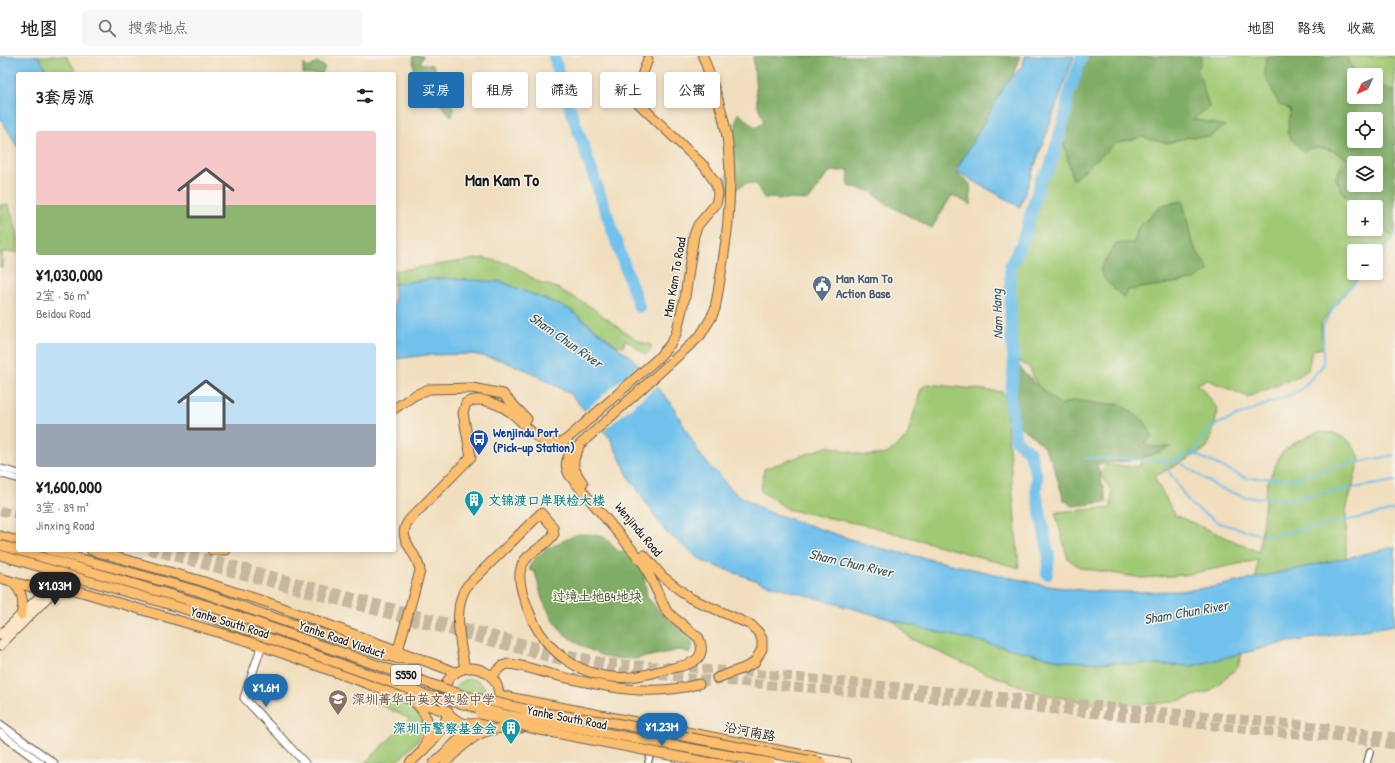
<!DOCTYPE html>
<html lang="zh">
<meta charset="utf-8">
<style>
body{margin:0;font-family:"Patrick Hand","LXGW WenKai TC",sans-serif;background:#f6f6f6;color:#202124;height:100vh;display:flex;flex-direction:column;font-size:15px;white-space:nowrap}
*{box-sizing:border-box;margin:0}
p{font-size:13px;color:#757577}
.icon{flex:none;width:22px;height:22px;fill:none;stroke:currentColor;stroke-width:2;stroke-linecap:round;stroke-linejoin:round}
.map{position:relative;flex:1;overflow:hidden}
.drawer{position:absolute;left:16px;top:16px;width:380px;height:480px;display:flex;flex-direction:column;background:#fff;border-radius:4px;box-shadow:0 2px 6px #0003}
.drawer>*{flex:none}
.banner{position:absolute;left:408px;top:16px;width:380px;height:36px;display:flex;gap:8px}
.needle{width:26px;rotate:226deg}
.tools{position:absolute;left:1347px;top:12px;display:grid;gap:8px}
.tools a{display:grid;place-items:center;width:36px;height:36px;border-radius:4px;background:#fff;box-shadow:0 2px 6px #0003;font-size:20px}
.price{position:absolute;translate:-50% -34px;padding:0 9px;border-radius:14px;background:#1f6fb2;color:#fff;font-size:13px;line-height:26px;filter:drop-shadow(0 1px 2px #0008)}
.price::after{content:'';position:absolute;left:50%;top:24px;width:12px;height:9px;margin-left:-6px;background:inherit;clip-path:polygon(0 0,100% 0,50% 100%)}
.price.on{background:#222;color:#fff}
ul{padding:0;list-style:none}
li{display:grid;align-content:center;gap:8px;height:212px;padding:0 20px}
li span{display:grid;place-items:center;height:124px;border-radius:4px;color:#555}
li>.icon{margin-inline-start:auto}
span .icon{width:72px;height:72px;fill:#fffc;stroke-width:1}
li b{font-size:17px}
h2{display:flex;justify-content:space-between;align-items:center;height:48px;padding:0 20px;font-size:17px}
.tag{padding:0 14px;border-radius:4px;background:#fff;box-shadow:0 2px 6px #0003;font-size:14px;line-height:36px}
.tag.on{background:#1f6fb2;color:#fff}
header{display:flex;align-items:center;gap:24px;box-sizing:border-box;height:56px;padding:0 20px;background:#fff;border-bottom:1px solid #e0e0e0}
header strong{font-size:19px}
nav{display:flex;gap:22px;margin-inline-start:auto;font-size:14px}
.search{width:280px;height:36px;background:#f6f6f6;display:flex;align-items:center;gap:10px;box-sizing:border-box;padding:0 14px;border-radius:4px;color:#757577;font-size:15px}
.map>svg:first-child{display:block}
.green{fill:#a0c975;stroke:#5e7248}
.forest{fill:#80ad66;stroke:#4e6441;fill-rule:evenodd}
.water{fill:#71c1ec;stroke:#466e84}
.pier{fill:#f1debe}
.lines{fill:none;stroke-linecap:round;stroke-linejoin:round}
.stream{stroke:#71c1ec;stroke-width:2}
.river{stroke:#71c1ec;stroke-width:12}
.primary-tunnel{stroke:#c6b79e;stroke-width:9;stroke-dasharray:9 4.5;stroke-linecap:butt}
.trunk-tunnel{stroke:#c6b79e;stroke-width:9;stroke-dasharray:9 4.5;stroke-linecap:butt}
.minor-casing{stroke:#676055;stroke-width:8}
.tertiary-casing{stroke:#676055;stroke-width:9}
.secondary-casing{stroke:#676055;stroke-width:10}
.primary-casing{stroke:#676055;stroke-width:11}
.trunk-casing{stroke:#676055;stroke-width:11}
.minor{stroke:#fff;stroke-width:5.5}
.tertiary{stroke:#fff;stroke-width:7}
.secondary{stroke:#fde5c5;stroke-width:8}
.primary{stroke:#fbbd6e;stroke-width:9}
.trunk{stroke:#fbbd6e;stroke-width:9}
.trunk-bridge-casing{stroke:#676055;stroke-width:11;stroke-linecap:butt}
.trunk-bridge{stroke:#fbbd6e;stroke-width:9}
.labels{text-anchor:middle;stroke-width:3;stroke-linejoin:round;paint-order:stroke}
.shield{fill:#f7f3e8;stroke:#5e5c59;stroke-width:1}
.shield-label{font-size:12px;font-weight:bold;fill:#1c1c1c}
.street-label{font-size:13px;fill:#1c1c1c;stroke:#f7f3e8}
.service-label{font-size:13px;font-weight:bold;fill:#4e5e75;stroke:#f7f3e8;text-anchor:start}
.transit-label{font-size:13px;font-weight:bold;fill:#164399;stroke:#f7f3e8;text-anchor:start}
.culture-label{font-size:13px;font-weight:bold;fill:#0d838f;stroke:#f7f3e8;text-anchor:start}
.park-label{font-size:13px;fill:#4a593b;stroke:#f7f3e8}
.education-label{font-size:13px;font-weight:bold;fill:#785e54;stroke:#f7f3e8;text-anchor:start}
.water-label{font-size:14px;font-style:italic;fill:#3a5665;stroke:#f7f3e8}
.district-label{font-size:17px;font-weight:bold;fill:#1c1c1c;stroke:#f7f3e8}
</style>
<header>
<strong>地图</strong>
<div class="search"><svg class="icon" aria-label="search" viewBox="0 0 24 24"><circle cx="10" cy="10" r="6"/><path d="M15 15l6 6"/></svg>搜索地点</div>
<nav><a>地图</a><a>路线</a><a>收藏</a></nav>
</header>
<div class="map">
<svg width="1395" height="707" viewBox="0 0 1395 707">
<rect width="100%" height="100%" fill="#f7f3e8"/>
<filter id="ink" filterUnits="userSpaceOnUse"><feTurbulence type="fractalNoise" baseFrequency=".025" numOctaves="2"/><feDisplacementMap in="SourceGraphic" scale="8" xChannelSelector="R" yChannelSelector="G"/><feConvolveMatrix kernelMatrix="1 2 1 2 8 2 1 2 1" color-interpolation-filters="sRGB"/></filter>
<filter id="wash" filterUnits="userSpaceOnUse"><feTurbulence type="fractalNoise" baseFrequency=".012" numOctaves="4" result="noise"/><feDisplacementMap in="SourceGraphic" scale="16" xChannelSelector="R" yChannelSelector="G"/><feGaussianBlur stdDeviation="0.9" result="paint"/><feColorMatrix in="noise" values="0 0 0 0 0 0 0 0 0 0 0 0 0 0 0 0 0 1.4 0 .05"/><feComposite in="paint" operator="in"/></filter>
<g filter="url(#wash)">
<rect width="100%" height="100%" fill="#f1debe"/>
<g class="green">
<polygon points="32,0 66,0 78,18 45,18"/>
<path d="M1195,0H1271L1298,54L1303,95C1315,88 1334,93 1345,101L1336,122L1344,139L1362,151H1354V173H1376V164L1393,182L1376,201V195H1354V217H1362L1321,267L1323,292L1312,294L1308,314L1297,321L1248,341L1208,324L1196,328L1205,335L1218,354L1212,380L1206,393L1154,421L1175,459L1259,496L1267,428L1280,399L1291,389L1317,376L1334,377L1349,385L1360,401L1346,455V502L1256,522L1258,504L1184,519L1142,522L1081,512L1068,503L1055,456L1111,452L1112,435L1100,418L1107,409L1139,411L1146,392L1131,354L1103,378L1059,357L1045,345L1029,311L1013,302L1010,210L1019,192L1041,123L1049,114L1060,79L1075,122L1106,91L1136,76L1202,65L1193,63Z"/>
<polygon points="1346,0 1395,0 1395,35 1376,33 1376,19 1357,19"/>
<polygon points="0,149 9,149 18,179 18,196 2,196 3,212 0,211"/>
<polygon points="483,202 510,208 539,226 557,232 591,251 622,274 639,285 651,289 651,294 646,299 625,283 624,290 616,289 569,253 394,231 394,215"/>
<polygon points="927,328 1003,336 1005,342 1019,512 870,470 789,454 761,435 764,413 829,390 865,400 887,398 907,381 921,333"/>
<polygon points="893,564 1063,605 1242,597 1238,611 1210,635 1174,646 1138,649 1089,647 1043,638 980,615 911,583"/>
<circle cx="470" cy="640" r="17"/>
<polygon points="372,632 413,651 424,666 418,684 396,707 365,707 410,663 368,643"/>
</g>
<g class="forest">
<polygon points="413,0 423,0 420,7 433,9 454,54 452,61 414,20"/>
<polygon points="753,0 1020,0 1006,37 972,95 954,114 970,128 971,149 952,139 932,172 890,150 870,135 848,130 849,114 829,116 809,144 764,142 756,128 746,127 723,141 738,57 756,72 764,66 757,47"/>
<polygon points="1086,0 1202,0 1198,15 1209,51 1193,63 1225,70 1210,81 1189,81 1168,87 1142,81 1116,87 1073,124 1061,76 1072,28"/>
<path d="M1266,0H1345L1356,19H1354V41H1376V31L1395,34V177L1393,182L1376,164V151C1352,151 1345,143 1336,122L1347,103C1335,94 1316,87 1303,95L1287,78L1291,54L1279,48L1265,19ZM1354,63H1376V85H1354ZM1354,107H1376V129H1354Z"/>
<polygon points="317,6 325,11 322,18 303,18 303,8 309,12"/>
<polygon points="1183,145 1192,187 1209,214 1194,224 1128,234 1124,242 1105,224 1100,214 1116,187 1134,187 1138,172 1162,149"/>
<path d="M1017,307L1024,317L1060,349L1074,344L1102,348H1120L1144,365L1153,380L1140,390L1171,391C1147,403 1123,406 1097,408L1107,446L1073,450L1064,444C1052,407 1053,392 1018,369L1010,309Z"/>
<path d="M577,478H589L604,481L618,495L632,498L643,511L647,541L660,556L690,579L693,589L690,597L680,594L635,603L608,602L585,592L563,577L552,562L542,543L535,516L530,514C528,498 565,485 577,478Z"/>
</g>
<g class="water">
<polygon points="0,0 38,0 49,18 18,18 18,92 0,61"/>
<polygon points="1025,0 1074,0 1020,151 956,115 1005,29 1023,9"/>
<polygon points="440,222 502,226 569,253 633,303 671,347 700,399 735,437 766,455 871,490 1048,530 1089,535 1132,536 1179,535 1214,531 1395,491 1395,569 1284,587 1192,610 1063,605 921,572 763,527 702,505 665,475 630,423 610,382 570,338 529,315 501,304 473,298 427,299 394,303 394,228"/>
</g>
<polygon class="pier" points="640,308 658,329 602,376 583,356"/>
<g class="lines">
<g class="stream">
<polyline points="1376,206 1383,199 1395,177"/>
<polyline points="1192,397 1246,422 1292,423 1344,409 1395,399"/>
<polyline points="1085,402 1176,404 1192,397 1213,370 1301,334 1323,309 1323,270 1339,242 1365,217"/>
<polyline points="1164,404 1170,417 1190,448 1219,467 1265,480 1322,470 1395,454"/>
<polyline points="1176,404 1219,432 1245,441 1290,443 1395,425"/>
</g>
<g class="river">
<polyline points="554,0 562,29 639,251"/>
<polyline points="1047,518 1049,501 1036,435 1037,421 1030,397 1016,384 1010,343 1014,311 1011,277 1010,210 1022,187 1041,123 1049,114 1065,61 1068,40 1082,0"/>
</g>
</g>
</g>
<g filter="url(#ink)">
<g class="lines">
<polyline class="primary-tunnel" points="699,628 717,622"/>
<g class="trunk-tunnel">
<polyline points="0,455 18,458"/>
<path d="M149,494L555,603L604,614C813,634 1023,648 1232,672C1286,678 1341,680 1395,689"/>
<polyline points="177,494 534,590 607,607 719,614 1314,670 1395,681"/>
</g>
<g class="minor-casing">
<g id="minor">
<polyline points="0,412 18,417"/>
<polyline points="0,418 18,423"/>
<polyline points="648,707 658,673"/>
<polyline points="1367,707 1370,695"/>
</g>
</g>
<g class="tertiary-casing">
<g id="tertiary">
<polyline points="262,589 244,642 305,707"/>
<polyline points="0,668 54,707"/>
<polyline points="0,677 41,707"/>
</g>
</g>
<g class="secondary-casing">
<g id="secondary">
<polyline points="0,579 52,528 58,517 63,501"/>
<polyline points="0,590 66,523 75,494"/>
<polyline points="814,701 847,707"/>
</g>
</g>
<g class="primary-casing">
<g id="primary">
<polyline points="394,353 415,339 429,333 472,332 503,338 527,363"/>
<path d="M578,394C570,407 574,415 583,427"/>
<polyline points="91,494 198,524 272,548 455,616"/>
<polyline points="212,494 226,494"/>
<polyline points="644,499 662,520 690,542 751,569 759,577 762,583 762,593 754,607 744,612 717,622"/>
<polyline points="0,522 31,531 75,534 251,586 447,656"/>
<path d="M12,526C22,535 25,545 21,559"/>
<path d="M63,531C78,531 81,517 84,505"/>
<path d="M398,594L420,515C419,496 393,483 410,463L471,401L463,357L466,347C473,343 481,343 490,346C499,349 507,353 514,359C530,372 545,399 567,383L657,303L669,290L676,278L685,241L694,179L698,169L716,148L718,138L716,128L705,111L638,47L636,36L648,3"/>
<path d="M465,612C460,589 452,548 468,529L541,457L553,471L554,478C546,492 526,495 521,512C517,525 524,542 528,553C544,597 584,625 631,621C642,620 653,617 664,614C674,611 691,610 698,602C703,596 702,589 699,582L667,556L644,508L570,420C563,409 566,401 575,393L700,280L711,262L715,253C725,197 735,138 727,81C723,54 712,26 703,0"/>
<path d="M491,620L502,610L508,608C522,609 536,614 550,618C601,630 647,642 699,628"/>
<polyline points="499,639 814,701"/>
<polyline points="553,672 598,681"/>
<polyline points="703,701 732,707"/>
</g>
</g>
<g class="trunk-casing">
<g id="trunk">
<polyline points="0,480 18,485"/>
<polyline points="266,559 385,599 398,603 421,603"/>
<circle cx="471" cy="640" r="28"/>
<path d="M407,641C425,652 435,670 424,690"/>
<path d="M410,707C423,694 447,675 447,656"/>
<polyline points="434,707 474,669"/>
<path d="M445,707C469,683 484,668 521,672"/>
</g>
</g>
<use href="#minor" class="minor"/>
<use href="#tertiary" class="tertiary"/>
<use href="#secondary" class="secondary"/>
<use href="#primary" class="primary"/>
<use href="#trunk" class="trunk"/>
<g class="trunk-bridge-casing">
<g id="trunk-bridge">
<polyline points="0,489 209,550 462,639 538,656 615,667 822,707"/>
<polyline points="49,494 198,535 266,559"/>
<polyline points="0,499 202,558 426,639 507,659 770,707"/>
<polyline points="480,658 535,673 711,707"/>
</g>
</g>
<use href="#trunk-bridge" class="trunk-bridge"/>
</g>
</g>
<defs>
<g id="civic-pin" transform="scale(1)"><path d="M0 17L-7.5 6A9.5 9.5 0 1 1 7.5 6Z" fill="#5c6f8a" stroke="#f7f3e8"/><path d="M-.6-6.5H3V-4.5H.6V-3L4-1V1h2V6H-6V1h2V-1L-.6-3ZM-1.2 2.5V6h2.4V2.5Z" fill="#fff"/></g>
<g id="bus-pin" transform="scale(1)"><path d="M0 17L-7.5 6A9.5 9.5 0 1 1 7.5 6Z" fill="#1a4fb4" stroke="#f7f3e8"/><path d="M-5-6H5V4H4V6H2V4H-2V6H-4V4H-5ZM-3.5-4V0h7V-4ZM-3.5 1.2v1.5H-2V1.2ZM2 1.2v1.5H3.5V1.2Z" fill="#fff"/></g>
<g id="building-pin" transform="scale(1)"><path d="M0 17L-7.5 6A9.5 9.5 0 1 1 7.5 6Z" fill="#0f9aa8" stroke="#f7f3e8"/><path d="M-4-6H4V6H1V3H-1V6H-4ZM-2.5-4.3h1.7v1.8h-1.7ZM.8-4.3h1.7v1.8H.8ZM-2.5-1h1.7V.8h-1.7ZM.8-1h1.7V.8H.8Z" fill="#fff"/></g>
<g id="school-pin" transform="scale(1)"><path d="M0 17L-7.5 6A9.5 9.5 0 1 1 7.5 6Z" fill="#8d6e63" stroke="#f7f3e8"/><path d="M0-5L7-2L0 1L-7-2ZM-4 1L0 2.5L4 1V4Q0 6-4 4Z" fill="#fff"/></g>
</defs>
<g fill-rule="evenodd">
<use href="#civic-pin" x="822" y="229"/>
<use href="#bus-pin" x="479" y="383"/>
<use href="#building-pin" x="474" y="444"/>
<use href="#school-pin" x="338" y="643"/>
<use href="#building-pin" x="511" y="672"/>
</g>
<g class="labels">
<rect class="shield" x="391" y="609" width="30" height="20" rx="3"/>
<g class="shield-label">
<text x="406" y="623">S550</text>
</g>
<g class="street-label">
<text transform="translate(674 221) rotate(-80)" y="5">Man Kam To Road</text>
<text transform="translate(639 473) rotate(50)" y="5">Wenjindu Road</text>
<text transform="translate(230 566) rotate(17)" y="5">Yanhe South Road</text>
<text transform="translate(342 583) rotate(19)" y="5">Yanhe Road Viaduct</text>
<text transform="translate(567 661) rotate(11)" y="5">Yanhe South Road</text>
<text transform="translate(750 675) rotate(11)" y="5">沿河南路</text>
</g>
<g class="service-label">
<text x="836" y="227">Man Kam To<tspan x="836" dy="15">Action Base</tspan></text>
</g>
<g class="transit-label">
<text x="493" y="381">Wenjindu Port<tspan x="493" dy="15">(Pick-up Station)</tspan></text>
</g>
<g class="culture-label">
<text x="488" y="449">文锦渡口岸联检大楼</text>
<text x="497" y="677" text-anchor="end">深圳市警察基金会</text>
</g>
<g class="park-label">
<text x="597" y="545">过境土地B4地块</text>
</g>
<g class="education-label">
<text x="352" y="648">深圳菁华中英文实验中学</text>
</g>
<g class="water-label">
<text transform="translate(997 258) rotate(-92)" y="5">Nam Hang</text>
<text transform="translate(566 284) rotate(35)" y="5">Sham Chun River</text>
<text transform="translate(851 507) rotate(13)" y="5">Sham Chun River</text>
<text transform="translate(1186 556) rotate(-10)" y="5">Sham Chun River</text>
</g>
<g class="district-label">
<text x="502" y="130">Man Kam To</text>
</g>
</g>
</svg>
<div class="tools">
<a><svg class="needle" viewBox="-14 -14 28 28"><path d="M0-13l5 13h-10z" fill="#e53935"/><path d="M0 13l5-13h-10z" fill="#757577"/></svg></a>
<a><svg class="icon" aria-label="locate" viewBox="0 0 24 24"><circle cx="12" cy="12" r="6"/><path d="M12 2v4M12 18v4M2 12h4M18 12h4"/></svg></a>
<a><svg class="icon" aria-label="layers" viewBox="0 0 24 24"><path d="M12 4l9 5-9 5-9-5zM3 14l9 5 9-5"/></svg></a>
<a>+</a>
<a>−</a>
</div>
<b class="price on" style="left:55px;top:550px">¥1.03M</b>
<b class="price" style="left:266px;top:652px">¥1.6M</b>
<b class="price" style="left:662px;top:691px">¥1.23M</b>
<div class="banner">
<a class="tag on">买房</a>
<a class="tag">租房</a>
<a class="tag">筛选</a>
<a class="tag">新上</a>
<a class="tag">公寓</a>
</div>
<section class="drawer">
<h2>3套房源<svg class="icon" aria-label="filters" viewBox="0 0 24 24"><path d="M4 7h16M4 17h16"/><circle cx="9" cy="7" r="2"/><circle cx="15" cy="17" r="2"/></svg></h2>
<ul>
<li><span style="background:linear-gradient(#f6c9c9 60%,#8fb573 0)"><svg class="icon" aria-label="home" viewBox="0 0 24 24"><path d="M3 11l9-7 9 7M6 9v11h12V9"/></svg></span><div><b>¥1,030,000</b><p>2室 · 56 m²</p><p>Beidou Road</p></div></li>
<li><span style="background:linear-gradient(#bfe0f5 65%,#9aa5b1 0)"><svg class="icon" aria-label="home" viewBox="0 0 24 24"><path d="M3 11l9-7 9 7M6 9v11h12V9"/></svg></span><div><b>¥1,600,000</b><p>3室 · 89 m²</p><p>Jinxing Road</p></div></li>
</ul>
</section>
</div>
